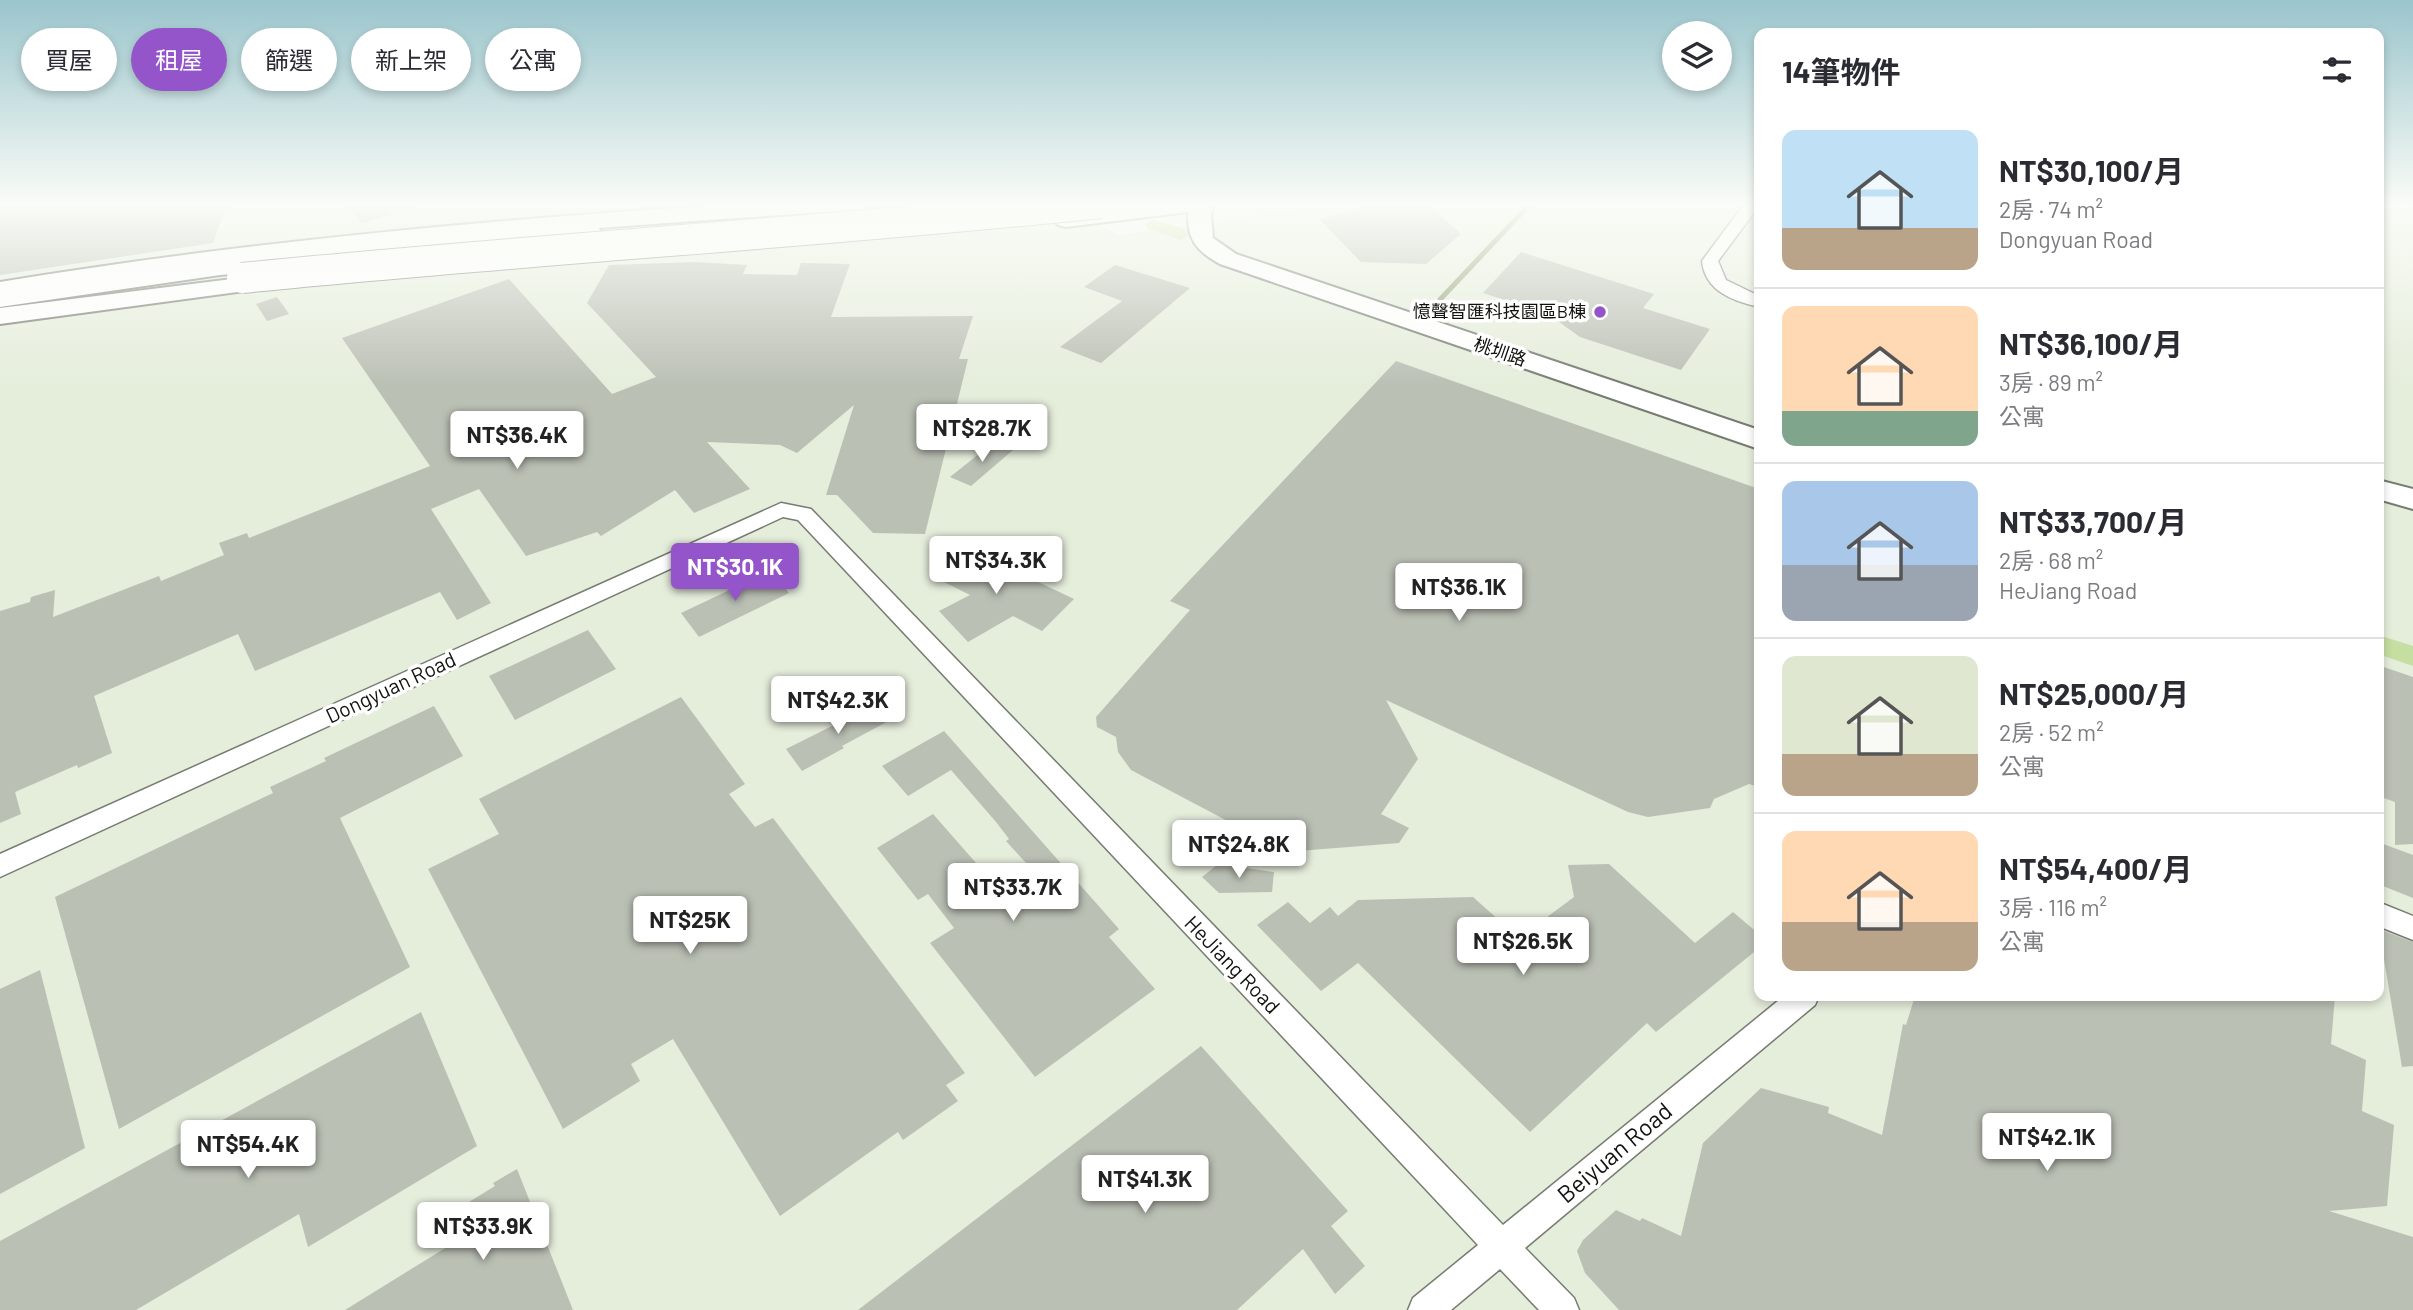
<!DOCTYPE html>
<html lang="zh-TW">
<meta charset="utf-8">
<style>
body{margin:0;font-family:Barlow,"Noto Sans TC",sans-serif;background:#f7f7f7;color:#2b2b33;height:100vh;display:flex;flex-direction:column;font-size:26px;white-space:nowrap}
*{box-sizing:border-box;margin:0}
p{font-size:23px;color:#7c7c81}
.icon{flex:none;width:38px;height:38px;fill:none;stroke:currentColor;stroke-width:2;stroke-linecap:round;stroke-linejoin:round}
.map{position:relative;flex:1;overflow:hidden}
.details{position:absolute;left:1754px;top:28px;width:630px;height:973px;display:flex;flex-direction:column;background:#fff;border-radius:14px;box-shadow:0 4px 10px #0003}
.details>*{flex:none}
.top-card{position:absolute;left:21px;top:28px;width:665px;height:63px;display:flex;gap:14px}
.buttons{position:absolute;left:1662px;top:21px;display:grid;gap:14px}
.buttons a{display:grid;place-items:center;width:70px;height:70px;border-radius:50%;background:#fff;box-shadow:0 4px 10px #0003;font-size:35px}
.price{position:absolute;translate:-50% -60px;padding:0 16px;border-radius:7px;background:#fff;color:#222;font-size:23px;line-height:46px;filter:drop-shadow(0 2px 4px #0008)}
.price::after{content:'';position:absolute;left:50%;top:42px;width:21px;height:16px;margin-left:-10px;background:inherit;clip-path:polygon(0 0,100% 0,50% 100%)}
.price.active{background:#9454ca;color:#fff}
ul{padding:0;list-style:none}
li{display:flex;align-items:center;gap:21px;height:175px;padding:0 28px}
li+li{border-top:2px solid #e1e1e2}
li span{display:grid;place-items:center;flex:none;width:196px;height:140px;border-radius:14px;color:#555}
li>.icon{margin-inline-start:auto}
span .icon{width:84px;height:84px;fill:#fffc;stroke-width:1}
li b{font-size:30px}
h2{display:flex;justify-content:space-between;align-items:center;height:84px;padding:0 28px;font-size:30px}
.tag{padding:0 24px;border-radius:32px;background:#fff;box-shadow:0 4px 10px #0003;font-size:24px;line-height:63px}
.tag.active{background:#9454ca;color:#fff}
.map>svg:first-child{display:block}
.built{fill:#e5eddb}
.lines{fill:none;stroke-linecap:round;stroke-linejoin:round}
.stream{stroke:#8fa175;stroke-width:5}
.canal{fill:#c5dea1;fill-rule:evenodd}
.building{fill:#bbc0b5}
.street-casing{stroke:#777c72;stroke-width:3}
.secondary-casing{stroke:#777c72;stroke-width:4}
.highway-casing{stroke:#777c72;stroke-width:4}
.street{fill:#fff;fill-rule:evenodd}
.secondary{fill:#fff;fill-rule:evenodd}
.highway{fill:#fff;fill-rule:evenodd}
.highway-bridge-casing{stroke:#777c72;stroke-width:32;stroke-linecap:butt}
.highway-bridge{stroke:#fff;stroke-width:30}
.poi-dot{fill:#9454ca;stroke:#fff;stroke-width:2.5}
.labels{text-anchor:middle;stroke-width:7;stroke-linejoin:round;paint-order:stroke}
.far-poi-label{font-size:18px;fill:#11130f;stroke:#fff;text-anchor:end}
.far-street-label{font-size:18px;fill:#11130f;stroke:#fff}
.street-label{font-size:21px;fill:#11130f;stroke:#fff}
.near-street-label{font-size:24px;fill:#11130f;stroke:#fff}
</style>
<div class="map">
<svg width="2413" height="1310" viewBox="0 0 2413 1310">
<rect width="100%" height="100%" fill="#f4f9ee"/>
<polygon class="built" points="0,203 1046,203 1120,235 1337,203 1759,203 1759,996 2378,996 2378,203 2413,203 2413,1310 0,1310"/>
<g class="lines">
<polyline class="stream" points="1433,307 1531,203"/>
<g class="canal">
<polygon points="1154,220 1188,230 1190,234 1181,240 1148,229 1145,225 1148,221"/>
<polygon points="2378,635 2413,646 2413,666 2378,654"/>
</g>
</g>
<g class="building">
<polygon points="0,203 227,203 213,243 0,275"/>
<polygon points="346,203 410,203 411,208 362,223"/>
<polygon points="1388,203 1427,203 1461,234 1426,264 1361,262 1319,219"/>
<polygon points="1521,252 1654,294 1643,308 1710,329 1681,370 1580,337 1548,314 1483,293"/>
<polygon points="696,262 747,265 743,274 797,275 801,263 850,264 831,317 973,316 959,359 968,359 925,534 873,533 837,495 826,495 854,405 797,453 780,445 707,442 750,489 694,513 675,490 601,536 597,532 526,556 479,489 431,509 491,603 457,620 440,592 255,671 238,634 94,696 112,753 78,768 77,765 15,792 21,814 0,823 0,611 30,602 31,597 55,590 53,617 159,576 161,581 224,555 219,543 247,533 249,538 430,466 342,338 509,279 612,394 656,377 587,303 609,265"/>
<polygon points="1115,265 1190,288 1101,363 1060,347 1122,301 1084,287"/>
<polygon points="277,297 289,314 267,321 256,304"/>
<polygon points="1396,361 1759,489 1759,787 1749,784 1714,799 1710,808 1648,817 1628,812 1386,700 1418,759 1381,814 1409,828 1399,843 1286,852 1131,770 1118,752 1116,737 1097,727 1096,717 1190,610 1170,601"/>
<polygon points="994,442 1013,450 971,486 950,477"/>
<polygon points="966,548 1074,599 1042,631 1013,616 968,642 939,611 970,595 934,577"/>
<polygon points="772,570 789,593 699,637 681,613"/>
<polygon points="588,630 616,669 515,720 489,676"/>
<polygon points="2378,665 2413,677 2413,844 2395,845 2395,802 2378,796"/>
<polygon points="681,697 745,784 729,794 755,827 773,818 965,1073 946,1085 958,1101 903,1140 898,1132 780,1216 673,1039 631,1064 640,1081 563,1129 428,869 499,834 479,799"/>
<polygon points="880,702 894,718 842,746 844,748 802,771 786,749"/>
<polygon points="434,706 463,756 340,818 410,967 119,1129 55,897 273,793 270,787 326,761 324,758"/>
<polygon points="944,731 1119,929 1109,937 1155,989 1035,1077 930,943 954,928 928,894 918,900 877,848 933,814 1005,896 1038,876 1006,841 1009,839 996,822 951,770 908,796 882,766"/>
<polygon points="2378,842 2413,855 2413,898 2378,884"/>
<polygon points="1218,864 1274,872 1272,892 1219,893 1202,877"/>
<polygon points="1609,864 1695,943 1733,912 1759,934 1759,948 1656,1032 1647,1023 1530,1132 1358,963 1321,991 1257,925 1288,902 1310,923 1330,907 1338,916 1358,900 1473,897 1519,938 1574,897 1568,865"/>
<polygon points="2379,929 2413,942 2413,1066 2402,1067"/>
<polygon points="40,970 85,1148 0,1194 0,989"/>
<polygon points="1915,996 2335,996 2331,1044 2366,1060 2362,1111 2394,1125 2387,1206 2329,1211 2413,1237 2413,1310 1619,1310 1585,1273 1577,1251 1583,1240 1616,1210 1640,1221 1642,1218 1681,1236 1703,1143 1761,1088 1829,1107 1828,1113 1882,1135 1903,1024 1906,1025"/>
<polygon points="421,1012 477,1146 308,1247 299,1214 136,1310 0,1310 0,1241"/>
<polygon points="1201,1046 1348,1211 1331,1226 1365,1266 1335,1294 1303,1249 1237,1310 858,1310"/>
<polygon points="517,1169 573,1310 345,1310 455,1242 446,1216 495,1186 493,1183"/>
</g>
<g class="lines">
<g class="street-casing">
<g id="street">
<path d="M1745,203H1759V206L1718,261L1726,280L1759,296V307C1733,301 1705,291 1702,261Z"/>
<polygon points="781,503 811,509 1503,1225 1784,996 1819,996 1815,1005 1525,1248 1574,1298 1579,1310 1539,1310 1500,1269 1451,1310 1408,1310 1413,1298 1478,1245 798,520 783,517 0,877 0,854"/>
<polygon points="2378,902 2413,916 2413,940 2378,926"/>
</g>
</g>
<g class="secondary-casing">
<g id="secondary">
<path d="M750,203H871L868,208L860,210C572,228 285,249 0,296V282C249,241 499,219 750,203Z"/>
<path d="M1147,203H1214L1211,215L1213,238L1236,254L1759,430V449L1220,264C1196,251 1187,239 1188,212L1066,227L1058,225L1054,220L1058,215L1066,213Z"/>
<polygon points="273,274 282,276 285,281 282,286 0,324 0,308"/>
<polygon points="2378,480 2413,489 2413,509 2378,499"/>
</g>
</g>
<g class="highway-casing">
<path id="highway" d="M588,225L598,227L602,233L598,239L220,275L0,307V289C195,258 391,239 588,225Z"/>
</g>
<use href="#street" class="street"/>
<use href="#secondary" class="secondary"/>
<use href="#highway" class="highway"/>
<g class="highway-bridge-casing">
<path id="highway-bridge" d="M242,278C528,249 815,233 1101,203"/>
</g>
<use href="#highway-bridge" class="highway-bridge"/>
</g>
<linearGradient id="sky" x2="0" y2="1"><stop stop-color="#9ac5cc"/><stop offset="0.53" stop-color="#fafcf7"/><stop offset="1" stop-color="#fafcf7" stop-opacity="0"/></linearGradient>
<rect width="2413" height="386" fill="url(#sky)"/>
<circle class="poi-dot" cx="1600" cy="312" r="7"/>
<g class="labels">
<g class="far-poi-label">
<text x="1586" y="318">憶聲智匯科技園區B棟</text>
</g>
<g class="far-street-label">
<text transform="translate(1500 352) rotate(19)" y="6">桃圳路</text>
</g>
<g class="street-label">
<text transform="translate(391 688) rotate(-25)" y="7">Dongyuan Road</text>
<text transform="translate(1232 965) rotate(46)" y="7">HeJiang Road</text>
</g>
<g class="near-street-label">
<text transform="translate(1615 1153) rotate(-40)" y="8">Beiyuan Road</text>
</g>
</g>
</svg>
<div class="buttons">
<a><svg class="icon" aria-label="layers" viewBox="0 0 24 24"><path d="M12 4l9 5-9 5-9-5zM3 14l9 5 9-5"/></svg></a>
</div>
<b class="price" style="left:982px;top:464px">NT$28.7K</b>
<b class="price" style="left:517px;top:471px">NT$36.4K</b>
<b class="price" style="left:996px;top:596px">NT$34.3K</b>
<b class="price active" style="left:735px;top:603px">NT$30.1K</b>
<b class="price" style="left:1459px;top:623px">NT$36.1K</b>
<b class="price" style="left:838px;top:736px">NT$42.3K</b>
<b class="price" style="left:1239px;top:880px">NT$24.8K</b>
<b class="price" style="left:1013px;top:923px">NT$33.7K</b>
<b class="price" style="left:690px;top:956px">NT$25K</b>
<b class="price" style="left:1523px;top:977px">NT$26.5K</b>
<b class="price" style="left:2047px;top:1173px">NT$42.1K</b>
<b class="price" style="left:248px;top:1180px">NT$54.4K</b>
<b class="price" style="left:1145px;top:1215px">NT$41.3K</b>
<b class="price" style="left:483px;top:1262px">NT$33.9K</b>
<div class="top-card">
<a class="tag">買屋</a>
<a class="tag active">租屋</a>
<a class="tag">篩選</a>
<a class="tag">新上架</a>
<a class="tag">公寓</a>
</div>
<section class="details">
<h2>14筆物件<svg class="icon" aria-label="filters" viewBox="0 0 24 24"><path d="M4 7h16M4 17h16"/><circle cx="9" cy="7" r="2"/><circle cx="15" cy="17" r="2"/></svg></h2>
<ul>
<li><span style="background:linear-gradient(#bfe0f5 70%,#b9a48a 0)"><svg class="icon" aria-label="home" viewBox="0 0 24 24"><path d="M3 11l9-7 9 7M6 9v11h12V9"/></svg></span><div><b>NT$30,100/月</b><p>2房 · 74 m²</p><p>Dongyuan Road</p></div></li>
<li><span style="background:linear-gradient(#ffd9b3 75%,#7fa58c 0)"><svg class="icon" aria-label="home" viewBox="0 0 24 24"><path d="M3 11l9-7 9 7M6 9v11h12V9"/></svg></span><div><b>NT$36,100/月</b><p>3房 · 89 m²</p><p>公寓</p></div></li>
<li><span style="background:linear-gradient(#a9c7e8 60%,#9aa5b1 0)"><svg class="icon" aria-label="home" viewBox="0 0 24 24"><path d="M3 11l9-7 9 7M6 9v11h12V9"/></svg></span><div><b>NT$33,700/月</b><p>2房 · 68 m²</p><p>HeJiang Road</p></div></li>
<li><span style="background:linear-gradient(#dfe7d0 70%,#b9a48a 0)"><svg class="icon" aria-label="home" viewBox="0 0 24 24"><path d="M3 11l9-7 9 7M6 9v11h12V9"/></svg></span><div><b>NT$25,000/月</b><p>2房 · 52 m²</p><p>公寓</p></div></li>
<li><span style="background:linear-gradient(#ffd9b3 65%,#b9a48a 0)"><svg class="icon" aria-label="home" viewBox="0 0 24 24"><path d="M3 11l9-7 9 7M6 9v11h12V9"/></svg></span><div><b>NT$54,400/月</b><p>3房 · 116 m²</p><p>公寓</p></div></li>
</ul>
</section>
</div>
